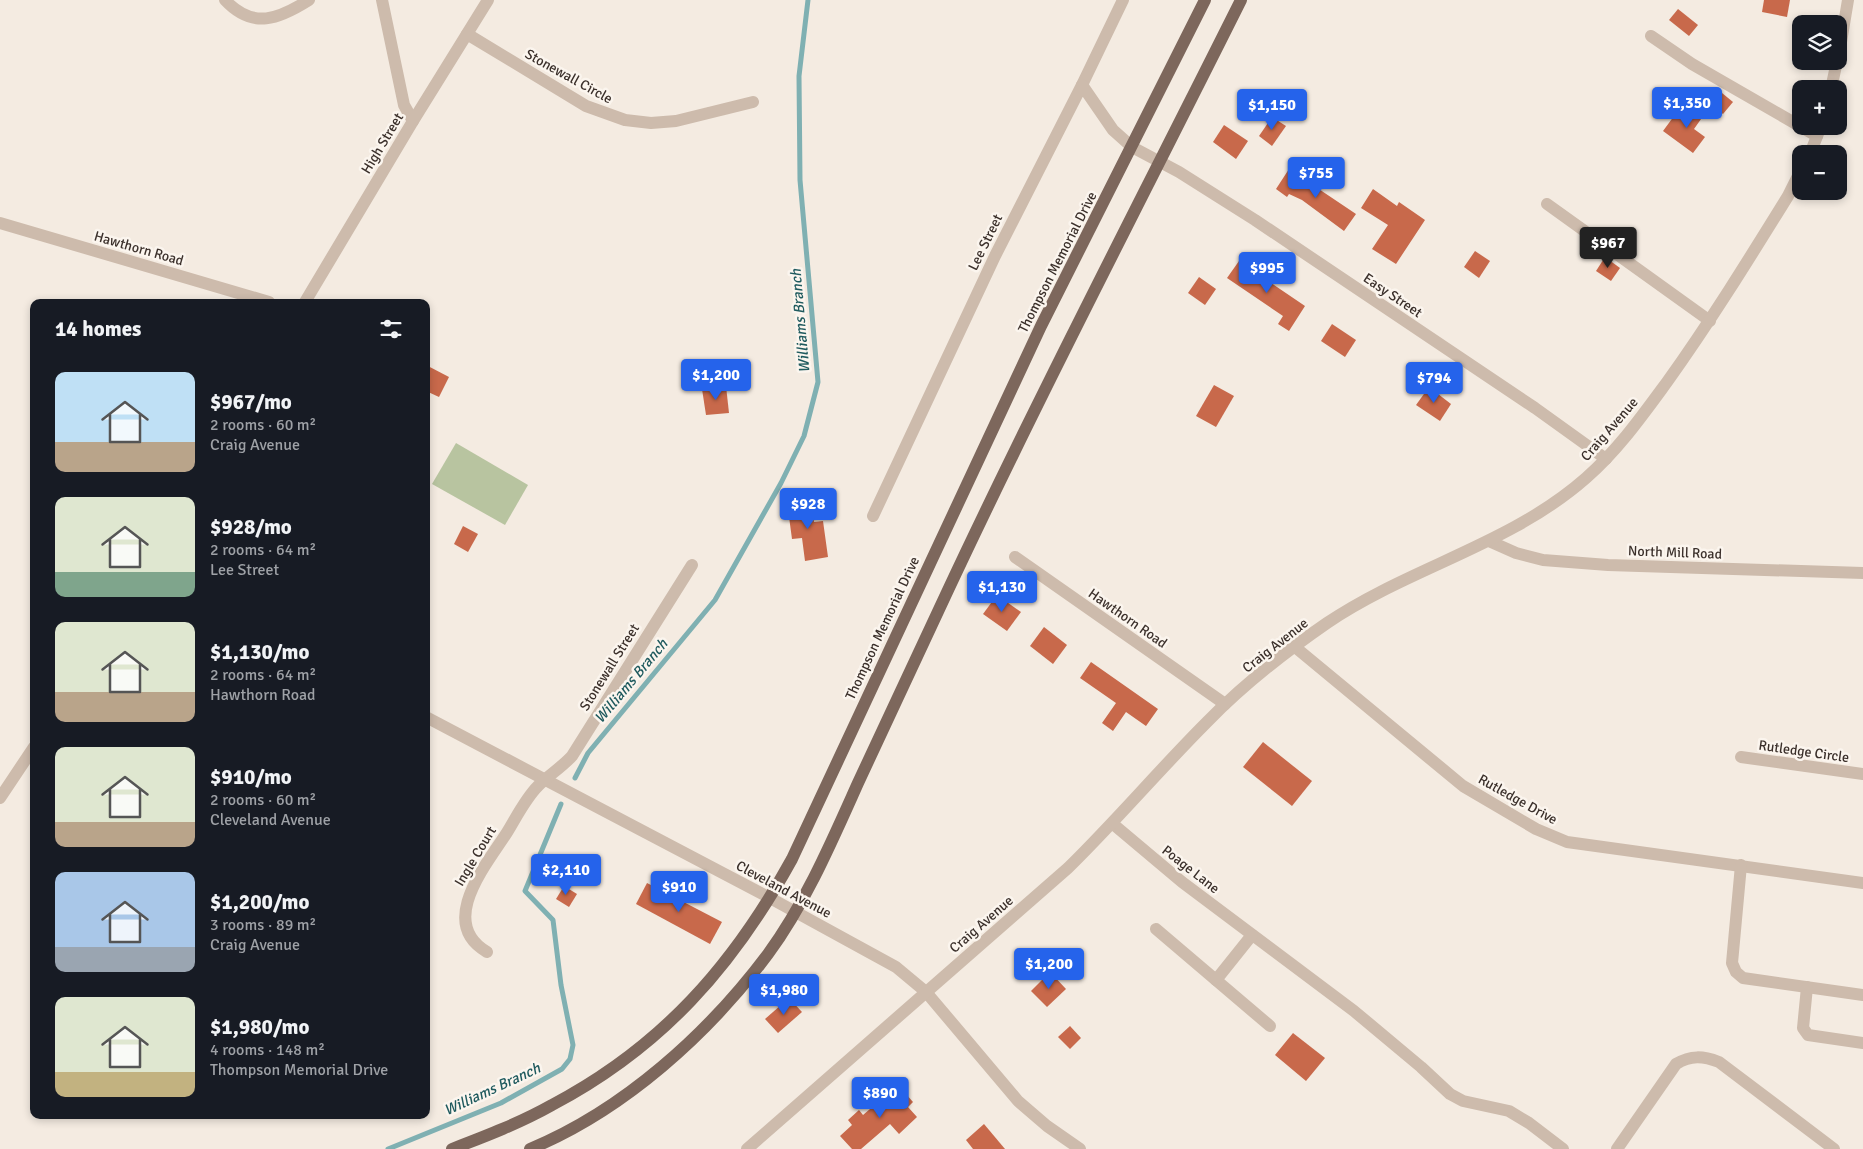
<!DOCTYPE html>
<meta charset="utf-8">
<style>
body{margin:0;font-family:Signika,sans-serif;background:#242831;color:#f1f3f6;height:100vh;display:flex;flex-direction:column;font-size:19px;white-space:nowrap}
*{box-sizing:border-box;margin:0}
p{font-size:16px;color:#9ea1a6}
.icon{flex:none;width:28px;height:28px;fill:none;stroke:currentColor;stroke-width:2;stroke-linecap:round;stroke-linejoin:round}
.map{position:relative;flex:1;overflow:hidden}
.sheet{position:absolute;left:30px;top:299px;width:400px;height:820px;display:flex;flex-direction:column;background:#171b24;border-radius:10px;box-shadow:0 2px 8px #0003}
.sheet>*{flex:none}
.buttons{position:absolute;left:1792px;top:15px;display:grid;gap:10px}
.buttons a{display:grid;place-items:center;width:55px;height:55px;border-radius:10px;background:#171b24;box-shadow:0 2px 8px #0003;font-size:25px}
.price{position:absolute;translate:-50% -42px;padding:0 11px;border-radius:5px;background:#2563eb;color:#fff;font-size:16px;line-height:32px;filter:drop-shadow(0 1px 2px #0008)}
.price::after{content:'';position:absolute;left:50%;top:30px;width:15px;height:11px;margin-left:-8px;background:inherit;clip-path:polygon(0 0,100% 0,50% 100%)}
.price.active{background:#222;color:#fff}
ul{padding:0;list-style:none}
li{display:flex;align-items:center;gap:15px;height:125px;padding:0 25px}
li span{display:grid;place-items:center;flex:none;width:140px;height:100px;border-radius:10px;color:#555}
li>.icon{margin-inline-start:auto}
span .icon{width:60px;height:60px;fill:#fffc;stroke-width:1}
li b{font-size:21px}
h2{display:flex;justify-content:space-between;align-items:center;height:60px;padding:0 25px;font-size:21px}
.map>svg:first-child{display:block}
.green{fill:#b8c4a0}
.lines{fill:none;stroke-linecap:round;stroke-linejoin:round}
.stream{stroke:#7fb0b2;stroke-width:5}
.building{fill:#c8694b}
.minor{stroke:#cdbbac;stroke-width:12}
.major{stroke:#7d675c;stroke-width:12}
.labels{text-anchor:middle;stroke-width:5;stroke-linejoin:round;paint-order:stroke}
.street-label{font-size:14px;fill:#3b302b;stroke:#fbf5ee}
.water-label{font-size:15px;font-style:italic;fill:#1f5a5e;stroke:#fbf5ee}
</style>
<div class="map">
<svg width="1863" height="1149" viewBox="0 0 1863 1149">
<rect width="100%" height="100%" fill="#f4ebe1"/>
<polygon class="green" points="456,443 528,485 505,525 432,484"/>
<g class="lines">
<g class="stream">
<polyline points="575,778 588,753 715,600 781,483 804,436 818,382 800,180 799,76 808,0"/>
<polyline points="388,1149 501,1103 562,1069 570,1059 573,1045 561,985 553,920 525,891 561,804"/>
</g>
</g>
<g class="building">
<polygon points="1764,0 1790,0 1787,17 1762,12"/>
<polygon points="1678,9 1698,25 1689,36 1669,20"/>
<polygon points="1722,93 1733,102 1723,114 1712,106"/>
<polygon points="1695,104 1706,112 1694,129 1705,137 1693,153 1663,131 1677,112 1685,117"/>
<polygon points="1272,117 1286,126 1272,146 1259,136"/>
<polygon points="1224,125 1248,141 1236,159 1213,142"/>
<polygon points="1289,169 1356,214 1344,231 1302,200 1289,194 1287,197 1276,189"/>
<polygon points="1373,189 1397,206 1399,202 1425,220 1396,264 1372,249 1388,225 1361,208"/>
<polygon points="1475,251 1490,261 1479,278 1464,267"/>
<polygon points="1605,257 1620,268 1611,281 1596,271"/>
<polygon points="1239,261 1305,306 1289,331 1278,324 1283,316 1227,278"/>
<polygon points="1199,277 1216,289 1205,305 1188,293"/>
<polygon points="1332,324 1356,340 1345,357 1321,341"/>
<polygon points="426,365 449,377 439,397 426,391"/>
<polygon points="1214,385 1234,396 1216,427 1196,416"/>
<polygon points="726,386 729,413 706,415 702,389"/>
<polygon points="1429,387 1451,404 1440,421 1416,405"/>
<polygon points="811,499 814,522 823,521 828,557 805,561 802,538 792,539 787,502"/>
<polygon points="463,526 478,534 468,552 454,544"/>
<polygon points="997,595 1021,612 1007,631 983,614"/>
<polygon points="1044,627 1067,645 1053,664 1030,646"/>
<polygon points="1091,662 1158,709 1146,726 1126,712 1113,731 1102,723 1116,703 1080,678"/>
<polygon points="1263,742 1312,781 1292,806 1243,767"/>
<polygon points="647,883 722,922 710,944 636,904"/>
<polygon points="564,886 577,894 569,907 556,899"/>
<polygon points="1050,972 1066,989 1047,1007 1031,991"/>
<polygon points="789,998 802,1012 778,1033 765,1019"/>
<polygon points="1070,1026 1081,1038 1070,1049 1058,1037"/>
<polygon points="1293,1033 1325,1058 1306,1081 1275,1055"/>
<polygon points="898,1085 913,1102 908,1107 917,1117 899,1134 890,1124 861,1149 852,1149 840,1136 852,1125 848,1120 859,1110 863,1115"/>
<polygon points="984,1124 1005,1149 973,1149 966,1140"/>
</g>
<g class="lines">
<g class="minor">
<path d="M225,0C253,30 279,19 309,0"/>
<polyline points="382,0 404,105 413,121"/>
<polyline points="467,34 586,106 625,120 651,123 676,121 753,102"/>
<polyline points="1651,36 1692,64 1817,136"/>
<polyline points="1839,54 1848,0"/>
<polyline points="1082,85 1123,0"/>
<polyline points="1831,89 1837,61"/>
<polyline points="1810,154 1821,126"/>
<polyline points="1547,204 1710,321"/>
<polyline points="0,223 269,302"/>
<polyline points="305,302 413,121 488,0"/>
<polyline points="873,516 995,256 1082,85 1113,130 1132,147 1179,172 1255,220 1535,408 1606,459"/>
<polyline points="1489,541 1516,553 1543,560 1608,565 1863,573"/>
<polyline points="1015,557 1225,704"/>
<polyline points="1295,647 1463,786 1536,829 1567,842 1863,883"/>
<polyline points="426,717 770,898 896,967 926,992 1018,1101 1047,1126 1080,1149"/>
<polyline points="1741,757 1863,774"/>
<polyline points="0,798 34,747"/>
<polyline points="1113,824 1182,882 1354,1011 1421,1067 1450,1094 1463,1101 1509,1111 1529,1123 1563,1149"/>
<polyline points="1741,865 1732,963 1736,972 1743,978 1863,995"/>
<polyline points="1156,929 1270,1026"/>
<path d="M487,952C437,923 486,865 506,834C516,818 525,799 538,786C549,775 562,767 572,756L692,565"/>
<polyline points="1216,980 1252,935"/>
<polyline points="1807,987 1803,1028 1808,1035 1863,1043"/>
<path d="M747,1149L1068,868C1116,821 1159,770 1207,722C1243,685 1285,652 1327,623C1410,567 1510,545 1586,478C1618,450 1642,416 1667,382C1710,322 1749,259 1788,196L1801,170"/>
<path d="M1617,1149L1676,1064C1691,1055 1703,1056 1719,1062L1834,1149"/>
</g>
<g class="major">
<path d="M452,1149C486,1136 520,1123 552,1105C662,1047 733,966 792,859L1041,326L1205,0"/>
<path d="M530,1149C624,1110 708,1034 768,954C806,902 832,841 858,783C888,718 918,653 949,588C1042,390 1143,196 1241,0"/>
</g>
</g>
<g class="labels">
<g class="street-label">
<text transform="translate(569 76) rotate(29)" y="5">Stonewall Circle</text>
<text transform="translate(382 143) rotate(-59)" y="5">High Street</text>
<text transform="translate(985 242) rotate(-64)" y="5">Lee Street</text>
<text transform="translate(139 248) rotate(16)" y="5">Hawthorn Road</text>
<text transform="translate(1057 262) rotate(-63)" y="5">Thompson Memorial Drive</text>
<text transform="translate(1393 295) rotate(34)" y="5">Easy Street</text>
<text transform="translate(1609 429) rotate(-49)" y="5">Craig Avenue</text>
<text transform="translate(1675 552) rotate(2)" y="5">North Mill Road</text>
<text transform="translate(1128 618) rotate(35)" y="5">Hawthorn Road</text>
<text transform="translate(882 628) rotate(-65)" y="5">Thompson Memorial Drive</text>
<text transform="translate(1275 645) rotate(-38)" y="5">Craig Avenue</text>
<text transform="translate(609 667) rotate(-58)" y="5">Stonewall Street</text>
<text transform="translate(1804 751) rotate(8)" y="5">Rutledge Circle</text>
<text transform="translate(1518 799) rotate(29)" y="5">Rutledge Drive</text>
<text transform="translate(475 856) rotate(-59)" y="5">Ingle Court</text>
<text transform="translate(1191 869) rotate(38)" y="5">Poage Lane</text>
<text transform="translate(784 889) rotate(28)" y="5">Cleveland Avenue</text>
<text transform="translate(981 924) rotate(-41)" y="5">Craig Avenue</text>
</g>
<g class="water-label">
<text transform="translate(800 321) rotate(-95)" y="5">Williams Branch</text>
<text transform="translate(631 681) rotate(-50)" y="5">Williams Branch</text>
<text transform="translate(492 1089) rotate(-25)" y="5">Williams Branch</text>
</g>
</g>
</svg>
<div class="buttons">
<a><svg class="icon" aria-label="layers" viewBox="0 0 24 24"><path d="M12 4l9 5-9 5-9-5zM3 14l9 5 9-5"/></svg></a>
<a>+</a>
<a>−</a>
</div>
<b class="price" style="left:1687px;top:129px">$1,350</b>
<b class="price" style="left:1272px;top:131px">$1,150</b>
<b class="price" style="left:1316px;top:199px">$755</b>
<b class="price active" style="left:1608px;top:269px">$967</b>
<b class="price" style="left:1267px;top:294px">$995</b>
<b class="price" style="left:716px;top:401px">$1,200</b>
<b class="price" style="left:1434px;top:404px">$794</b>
<b class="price" style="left:808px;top:530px">$928</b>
<b class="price" style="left:1002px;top:613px">$1,130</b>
<b class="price" style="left:566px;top:896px">$2,110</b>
<b class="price" style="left:679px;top:913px">$910</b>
<b class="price" style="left:1049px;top:990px">$1,200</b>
<b class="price" style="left:784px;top:1016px">$1,980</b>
<b class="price" style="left:880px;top:1119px">$890</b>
<section class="sheet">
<h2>14 homes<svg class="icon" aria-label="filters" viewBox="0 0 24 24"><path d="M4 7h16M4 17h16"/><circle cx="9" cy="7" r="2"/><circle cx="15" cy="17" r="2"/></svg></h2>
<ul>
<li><span style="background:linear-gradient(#bfe0f5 70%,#b9a48a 0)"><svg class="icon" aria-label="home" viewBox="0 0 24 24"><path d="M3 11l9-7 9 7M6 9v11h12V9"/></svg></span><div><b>$967/mo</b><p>2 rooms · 60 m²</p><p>Craig Avenue</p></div></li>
<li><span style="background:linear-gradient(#dfe7d0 75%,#7fa58c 0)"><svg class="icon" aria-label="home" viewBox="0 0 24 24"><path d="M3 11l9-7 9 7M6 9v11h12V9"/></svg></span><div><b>$928/mo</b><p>2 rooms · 64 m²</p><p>Lee Street</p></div></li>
<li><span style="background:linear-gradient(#dfe7d0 70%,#b9a48a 0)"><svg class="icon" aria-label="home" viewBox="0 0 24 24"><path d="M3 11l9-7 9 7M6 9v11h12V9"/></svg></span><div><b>$1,130/mo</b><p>2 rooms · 64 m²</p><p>Hawthorn Road</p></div></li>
<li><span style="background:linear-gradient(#dfe7d0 75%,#b9a48a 0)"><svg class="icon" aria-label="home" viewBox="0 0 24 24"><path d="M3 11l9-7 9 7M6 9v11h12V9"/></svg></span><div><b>$910/mo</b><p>2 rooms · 60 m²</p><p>Cleveland Avenue</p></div></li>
<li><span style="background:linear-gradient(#a9c7e8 75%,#9aa5b1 0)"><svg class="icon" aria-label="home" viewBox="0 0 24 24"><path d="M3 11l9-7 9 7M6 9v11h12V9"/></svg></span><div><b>$1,200/mo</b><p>3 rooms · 89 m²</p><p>Craig Avenue</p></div></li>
<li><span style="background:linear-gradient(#dfe7d0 75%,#c2b280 0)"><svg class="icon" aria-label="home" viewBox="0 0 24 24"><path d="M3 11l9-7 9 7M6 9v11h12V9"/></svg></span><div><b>$1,980/mo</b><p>4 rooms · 148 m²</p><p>Thompson Memorial Drive</p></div></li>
</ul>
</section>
</div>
